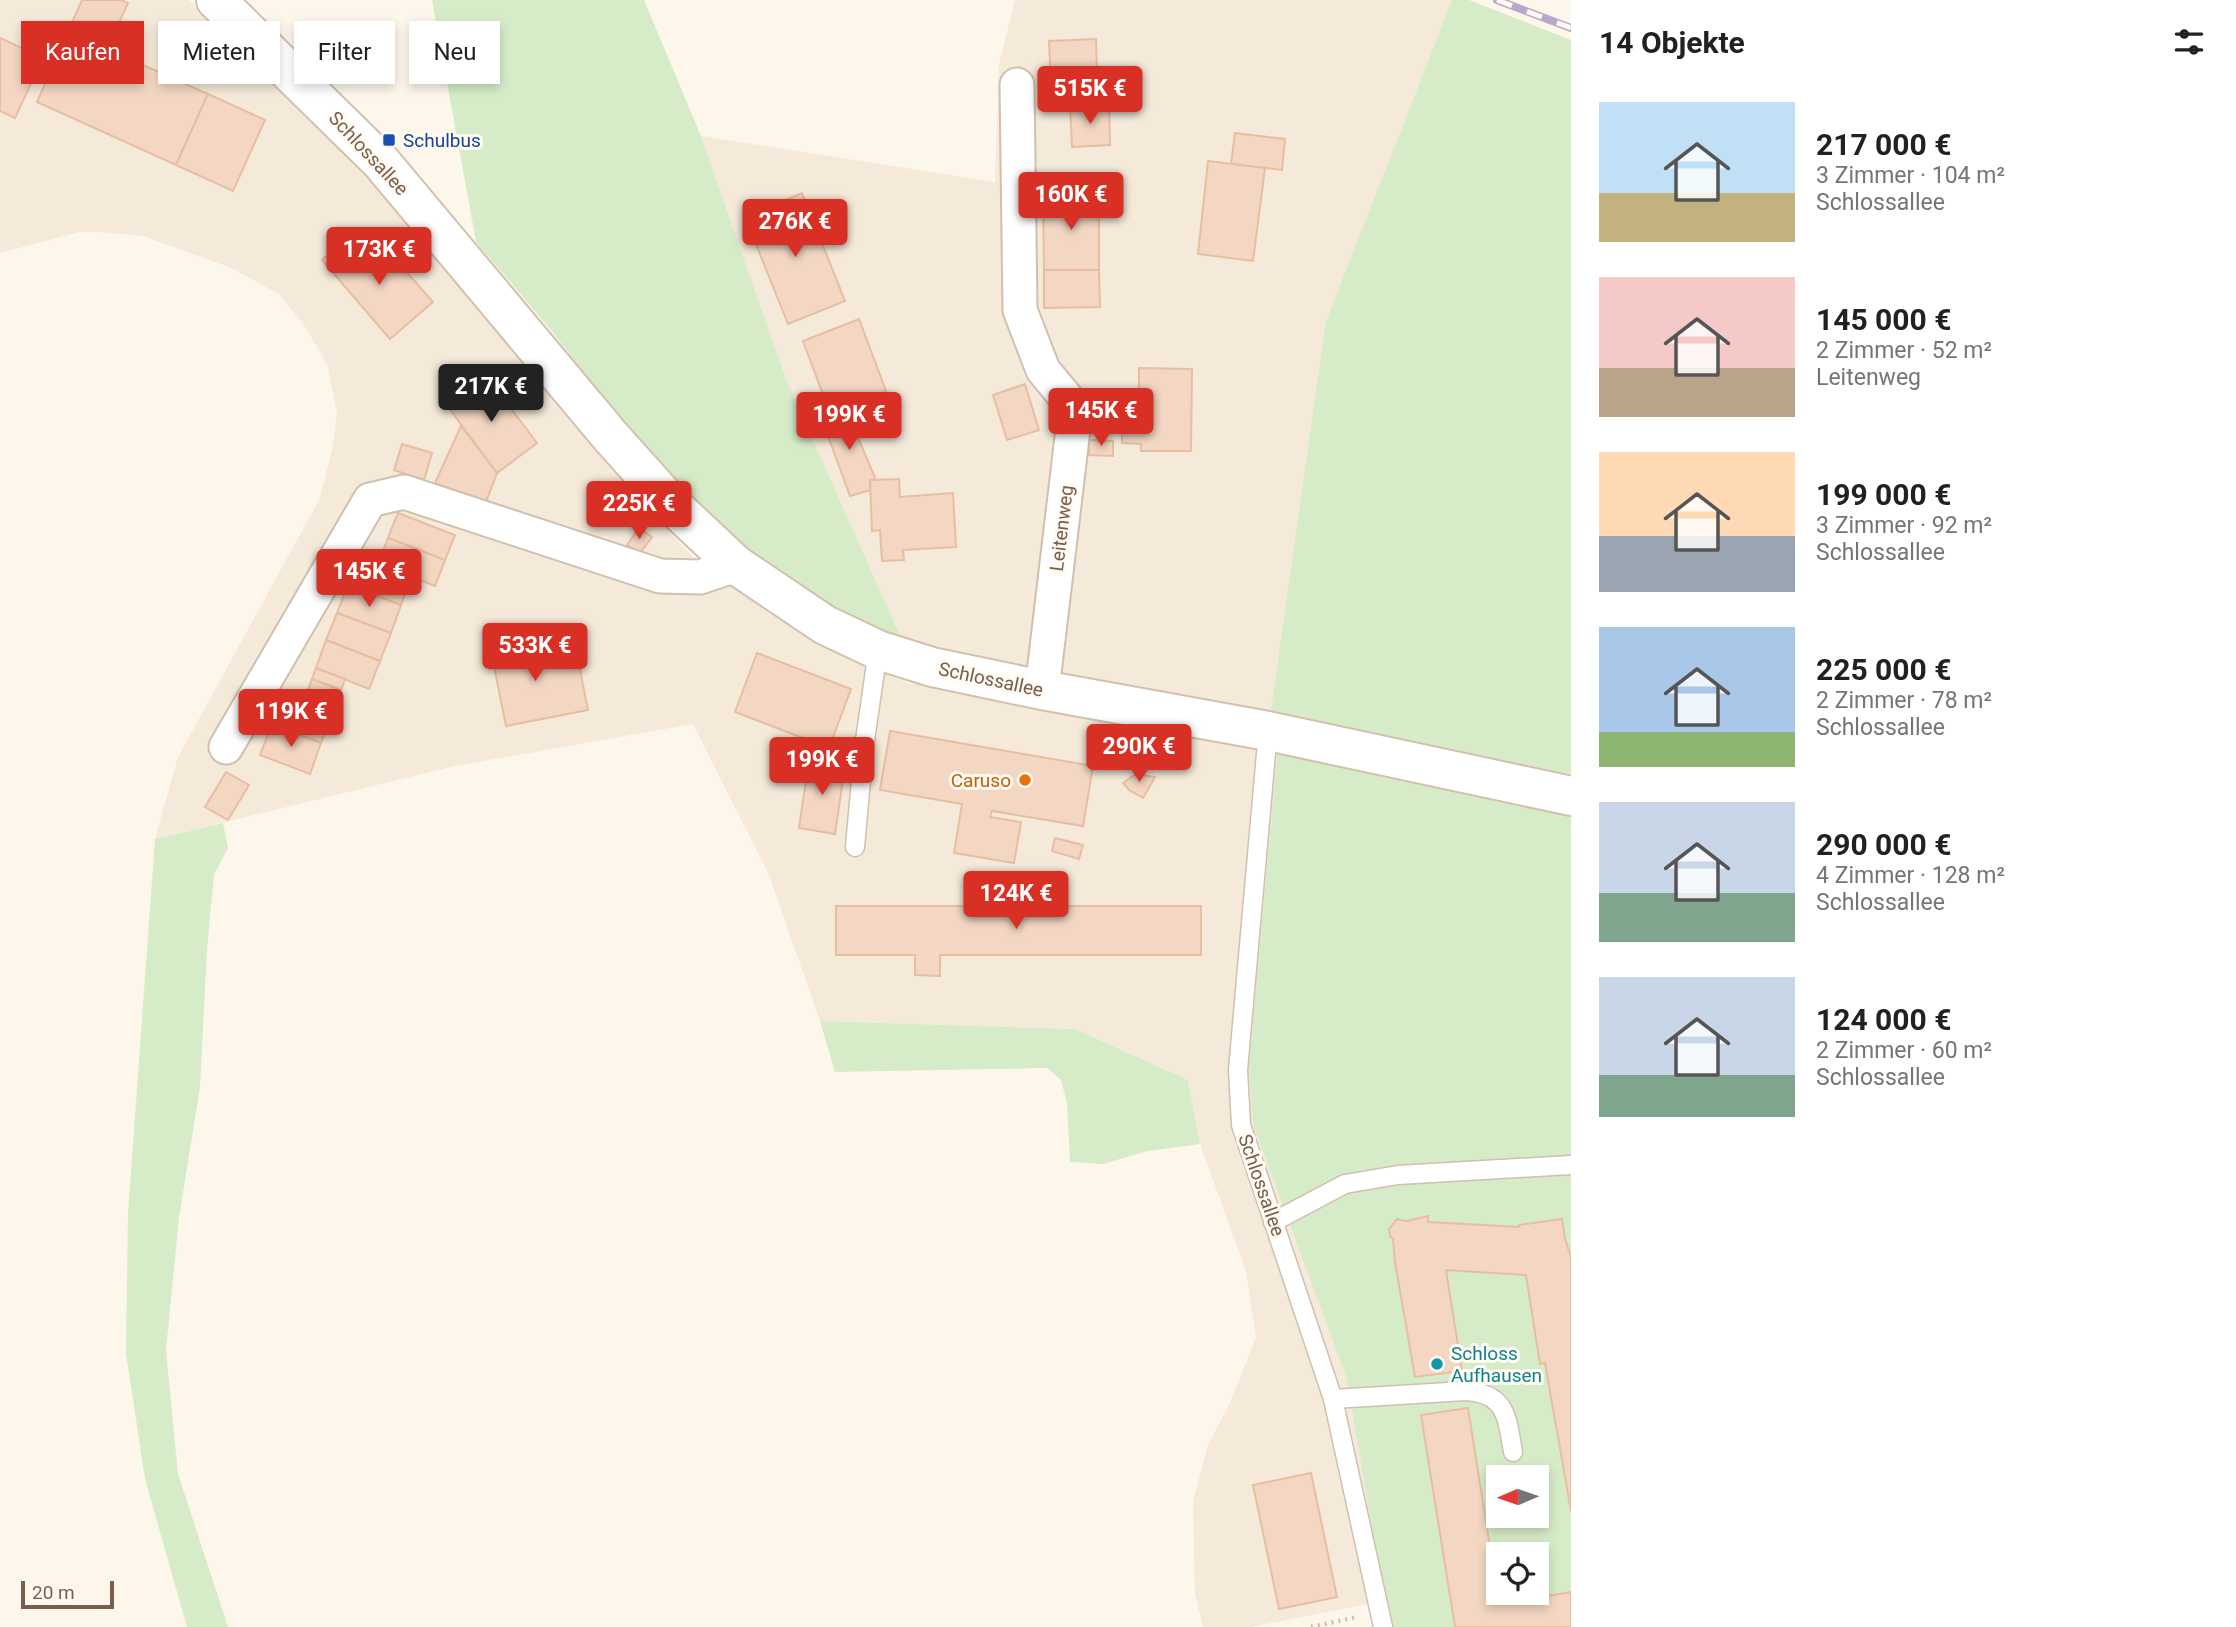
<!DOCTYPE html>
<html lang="de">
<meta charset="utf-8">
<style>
body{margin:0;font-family:Roboto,sans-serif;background:#f6f6f6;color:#202124;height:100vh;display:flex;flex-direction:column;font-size:26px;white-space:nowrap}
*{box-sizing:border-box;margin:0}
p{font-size:23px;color:#757577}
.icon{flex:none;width:38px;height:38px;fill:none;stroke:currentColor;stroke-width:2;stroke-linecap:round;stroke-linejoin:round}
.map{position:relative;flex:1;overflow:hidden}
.panel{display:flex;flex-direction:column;background:#fff;width:665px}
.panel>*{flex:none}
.hud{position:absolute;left:21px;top:21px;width:665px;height:63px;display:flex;gap:14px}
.needle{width:46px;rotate:268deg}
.controls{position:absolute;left:1486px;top:1465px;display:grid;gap:14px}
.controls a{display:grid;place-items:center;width:63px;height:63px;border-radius:0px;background:#fff;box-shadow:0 4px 10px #0003;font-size:35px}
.scale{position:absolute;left:21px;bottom:18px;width:93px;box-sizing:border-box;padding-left:7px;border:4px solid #7a5e4c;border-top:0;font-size:19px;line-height:24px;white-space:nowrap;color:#7a5e4c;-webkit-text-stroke:5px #fffaf2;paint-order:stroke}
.price{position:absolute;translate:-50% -60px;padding:0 16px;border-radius:7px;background:#d93025;color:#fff;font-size:23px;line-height:46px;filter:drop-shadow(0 2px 4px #0008)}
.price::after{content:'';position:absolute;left:50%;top:42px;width:21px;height:16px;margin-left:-10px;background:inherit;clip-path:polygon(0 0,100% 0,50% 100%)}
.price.current{background:#222;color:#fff}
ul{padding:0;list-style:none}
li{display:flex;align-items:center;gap:21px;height:175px;padding:0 28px}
li span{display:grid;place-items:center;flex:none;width:196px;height:140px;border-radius:0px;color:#555}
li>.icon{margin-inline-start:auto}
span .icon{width:84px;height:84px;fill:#fffc;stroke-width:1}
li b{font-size:30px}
h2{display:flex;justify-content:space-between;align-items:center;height:84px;padding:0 28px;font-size:30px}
.pill{padding:0 24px;border-radius:0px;background:#fff;box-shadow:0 4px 10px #0003;font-size:24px;line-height:63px}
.pill.current{background:#d93025;color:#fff}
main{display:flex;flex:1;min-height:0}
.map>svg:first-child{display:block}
.residential{fill:#f5e9d9;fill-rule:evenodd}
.green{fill:#d6ecc8;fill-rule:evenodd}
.building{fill:#f3d7c2;stroke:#e7bea2;stroke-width:2}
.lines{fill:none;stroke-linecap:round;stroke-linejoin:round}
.lane-casing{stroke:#d1bfaf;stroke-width:21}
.street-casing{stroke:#d1bfaf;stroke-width:37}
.secondary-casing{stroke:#d4c0ad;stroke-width:42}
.path{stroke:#d9baa4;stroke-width:4.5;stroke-dasharray:2 5;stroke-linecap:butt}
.lane{stroke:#fff;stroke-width:18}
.street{stroke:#fff;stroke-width:33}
.secondary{stroke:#fff;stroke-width:38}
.rail-casing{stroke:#baa7c9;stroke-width:8}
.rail{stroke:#fffaf2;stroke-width:5;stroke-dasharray:16;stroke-linecap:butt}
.transit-dot{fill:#1a4fb4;stroke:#fffaf2;stroke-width:2.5}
.food-dot{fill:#e8710a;stroke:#fffaf2;stroke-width:2.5}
.culture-dot{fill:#0f9aa8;stroke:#fffaf2;stroke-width:2.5}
.labels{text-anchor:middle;stroke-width:6;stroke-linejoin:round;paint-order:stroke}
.transit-label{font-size:19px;fill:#164399;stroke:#fffaf2;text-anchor:start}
.street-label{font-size:19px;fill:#7a5e4c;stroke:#fffaf2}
.food-label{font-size:19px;fill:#c56008;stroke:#fffaf2;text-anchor:end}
.culture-label{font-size:19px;fill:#0d838f;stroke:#fffaf2;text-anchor:start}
</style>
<main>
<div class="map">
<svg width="1571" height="1627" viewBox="0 0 1571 1627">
<rect width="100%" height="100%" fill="#fdf7eb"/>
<path class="residential" d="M0,0H189L262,65L456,273L638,500L695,559L759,606L827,648L864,666L913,685L903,642L787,382L701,136L995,182L999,64L1015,0H1452L1326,321L1276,765L1566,839L1571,1627L1383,1601L1251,1627H1203L1195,1594L1193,1501L1208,1445L1230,1403L1256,1337L1246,1271L1200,1144L1188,1080L1075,1029L820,1021L769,875L693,724L455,766L155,839L178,757L319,500L332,451L337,413L327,364L304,325L279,294L229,267L143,236L100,232H79L0,253ZM1498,1477H1536V1516H1498ZM1498,1554H1536V1592H1498Z"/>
<g class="green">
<polygon points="432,0 644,0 701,136 787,382 903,642 844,615 719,531 627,428 550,329 476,242"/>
<polygon points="1452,0 1469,0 1571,40 1571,776 1407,746 1270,717 1326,321"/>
<path d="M1278,747L1571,814V1627H1391L1384,1601L1347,1379L1253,1124L1249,1066ZM1498,1477H1536V1516H1498ZM1498,1554H1536V1592H1498Z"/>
<polygon points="223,823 228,848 214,875 207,950 200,1087 179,1218 166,1350 178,1474 228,1627 187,1627 145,1479 126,1353 128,1213 155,839"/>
<polygon points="820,1021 1075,1029 1188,1080 1200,1144 1148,1151 1103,1164 1070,1162 1067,1103 1061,1080 1047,1068 835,1072"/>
</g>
<g class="building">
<polygon points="82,0 121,0 128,3 107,49 208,94 176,165 37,102"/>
<polygon points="0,38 43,58 15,118 0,111"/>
<polygon points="1096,39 1098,106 1052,108 1049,41"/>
<polygon points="208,94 265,120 233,191 176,165"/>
<polygon points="1109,105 1110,145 1072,147 1070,107"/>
<polygon points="1235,133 1285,139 1282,170 1231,164"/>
<polygon points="1208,161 1265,168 1253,261 1198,254"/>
<polygon points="802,193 845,301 788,324 745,217"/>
<polygon points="1043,194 1099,194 1099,270 1044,270"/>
<polygon points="347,237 372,266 388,251 433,302 390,339 322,260"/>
<polygon points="1044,270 1099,270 1100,307 1044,308"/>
<polygon points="859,319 886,391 830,413 803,341"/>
<polygon points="1139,368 1192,369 1191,451 1141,451 1141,444 1122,443 1122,409 1139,409"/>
<polygon points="485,374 537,443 497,473 446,404"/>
<polygon points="1025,384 1039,430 1007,440 993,395"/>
<polygon points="845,407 876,480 870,480 870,490 850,496 821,417"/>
<polygon points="461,426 497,473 486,502 435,483"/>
<polygon points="1089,440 1113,441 1113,456 1089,455"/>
<polygon points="402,444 432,453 424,480 394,470"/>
<polygon points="899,479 900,497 953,493 956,547 903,550 904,560 882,561 880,530 872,531 870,480"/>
<polygon points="398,513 455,535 445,560 388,538"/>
<polygon points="639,528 652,537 640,553 627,545"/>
<polygon points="388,538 445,560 435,586 378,564"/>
<polygon points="378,564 412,577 406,591 372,578"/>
<polygon points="372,578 406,591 401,605 367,592"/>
<polygon points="348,585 401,605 391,633 337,613"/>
<polygon points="337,613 391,633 380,661 326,640"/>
<polygon points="531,633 538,667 578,660 588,710 506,726 489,641"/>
<polygon points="326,640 380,661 369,689 316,668"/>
<polygon points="757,653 851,689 829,748 735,712"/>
<polygon points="316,668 345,679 341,690 312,679"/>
<polygon points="312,679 341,690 337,701 308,690"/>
<polygon points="308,690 337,701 333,712 303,701"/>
<polygon points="284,693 333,712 321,743 272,724"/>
<polygon points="272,724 321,743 310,774 260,755"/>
<polygon points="890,731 1093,766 1083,826 992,811 990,817 1021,822 1014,863 954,853 962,804 880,790"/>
<polygon points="809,760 845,766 835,834 799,828"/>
<polygon points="226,772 249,785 228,820 205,807"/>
<polygon points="1136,774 1155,777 1143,798 1129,790 1123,783"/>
<polygon points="1055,838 1083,845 1079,859 1052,851"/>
<polygon points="836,906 1201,906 1201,955 940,955 940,976 915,975 915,955 836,955"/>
<polygon points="1428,1216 1428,1222 1519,1227 1519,1225 1562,1219 1565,1239 1571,1257 1571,1511 1545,1363 1540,1364 1526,1275 1446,1270 1462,1371 1415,1377 1395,1262 1393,1239 1390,1236 1389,1229 1397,1219 1407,1221"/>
<polygon points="1468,1408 1499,1604 1571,1592 1571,1627 1455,1627 1421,1415"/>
<polygon points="1311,1473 1337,1597 1279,1609 1253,1485"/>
</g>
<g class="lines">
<g class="lane-casing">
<g id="lane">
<polyline points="1268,731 1238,1070 1241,1125 1333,1399 1383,1627"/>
<polyline points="855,847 864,747 878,650"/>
<polyline points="1273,1222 1345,1184 1398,1175 1571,1165"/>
<path d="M1333,1399L1465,1391C1507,1393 1507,1418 1513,1452"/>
</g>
</g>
<g class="street-casing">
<g id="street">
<polyline points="1017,85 1020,310 1043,370 1068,400 1073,429 1042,690"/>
<polyline points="226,747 370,500 404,492 660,576 700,577 736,565"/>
</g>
</g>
<g class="secondary-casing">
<polyline id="secondary" points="216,0 381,162 611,437 672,505 736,565 825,625 878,650 932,667 1042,690 1268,731 1571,796"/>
</g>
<polyline class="path" points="1311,1627 1357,1617"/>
<use href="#lane" class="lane"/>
<use href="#street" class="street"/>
<use href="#secondary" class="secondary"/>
<g class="rail-casing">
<polyline id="rail" points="1497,0 1571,28"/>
</g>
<use href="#rail" class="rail"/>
</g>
<rect class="transit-dot" x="382" y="133" width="14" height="14" rx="3.5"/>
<circle class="food-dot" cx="1025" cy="780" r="7"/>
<circle class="culture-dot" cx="1437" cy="1364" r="7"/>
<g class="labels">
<g class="transit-label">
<text x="403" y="147">Schulbus</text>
</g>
<g class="street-label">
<text transform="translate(369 153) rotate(47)" y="7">Schlossallee</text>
<text transform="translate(1061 528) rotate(-83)" y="7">Leitenweg</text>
<text transform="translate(991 679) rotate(12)" y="7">Schlossallee</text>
<text transform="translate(1262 1185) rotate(71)" y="7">Schlossallee</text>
</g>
<g class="food-label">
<text x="1011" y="787">Caruso</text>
</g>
<g class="culture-label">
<text x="1451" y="1360">Schloss<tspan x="1451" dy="22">Aufhausen</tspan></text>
</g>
</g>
</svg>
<div class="controls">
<a><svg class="needle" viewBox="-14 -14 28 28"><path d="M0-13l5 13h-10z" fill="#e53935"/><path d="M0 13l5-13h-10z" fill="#757577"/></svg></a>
<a><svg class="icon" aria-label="locate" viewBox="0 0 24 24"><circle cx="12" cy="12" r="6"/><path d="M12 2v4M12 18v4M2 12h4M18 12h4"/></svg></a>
</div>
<div class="scale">20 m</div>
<b class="price" style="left:1090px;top:126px">515K €</b>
<b class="price" style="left:1071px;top:232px">160K €</b>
<b class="price" style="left:795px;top:259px">276K €</b>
<b class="price" style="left:379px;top:287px">173K €</b>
<b class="price current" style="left:491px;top:424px">217K €</b>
<b class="price" style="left:1101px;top:448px">145K €</b>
<b class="price" style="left:849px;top:452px">199K €</b>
<b class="price" style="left:639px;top:541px">225K €</b>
<b class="price" style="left:369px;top:609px">145K €</b>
<b class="price" style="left:535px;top:683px">533K €</b>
<b class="price" style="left:291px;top:749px">119K €</b>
<b class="price" style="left:1139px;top:784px">290K €</b>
<b class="price" style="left:822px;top:797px">199K €</b>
<b class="price" style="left:1016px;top:931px">124K €</b>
<div class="hud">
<a class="pill current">Kaufen</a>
<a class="pill">Mieten</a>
<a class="pill">Filter</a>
<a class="pill">Neu</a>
</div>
</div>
<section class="panel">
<h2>14 Objekte<svg class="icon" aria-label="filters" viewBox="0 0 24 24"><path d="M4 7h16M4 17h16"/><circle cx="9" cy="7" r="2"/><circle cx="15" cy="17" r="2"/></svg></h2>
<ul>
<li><span style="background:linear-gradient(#bfe0f5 65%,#c2b280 0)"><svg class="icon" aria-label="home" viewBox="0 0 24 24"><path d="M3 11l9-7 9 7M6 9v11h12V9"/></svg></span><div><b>217 000 €</b><p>3 Zimmer · 104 m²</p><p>Schlossallee</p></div></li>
<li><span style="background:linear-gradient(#f6c9c9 65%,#b9a48a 0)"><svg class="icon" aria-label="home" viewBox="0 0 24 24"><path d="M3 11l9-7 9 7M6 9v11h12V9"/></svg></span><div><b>145 000 €</b><p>2 Zimmer · 52 m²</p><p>Leitenweg</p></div></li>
<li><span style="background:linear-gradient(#ffd9b3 60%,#9aa5b1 0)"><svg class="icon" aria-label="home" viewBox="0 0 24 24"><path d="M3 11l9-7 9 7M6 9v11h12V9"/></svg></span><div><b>199 000 €</b><p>3 Zimmer · 92 m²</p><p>Schlossallee</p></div></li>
<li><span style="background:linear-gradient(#a9c7e8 75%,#8fb573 0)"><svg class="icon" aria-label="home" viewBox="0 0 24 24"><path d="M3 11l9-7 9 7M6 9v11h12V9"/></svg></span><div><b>225 000 €</b><p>2 Zimmer · 78 m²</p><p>Schlossallee</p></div></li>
<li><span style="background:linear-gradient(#c9d6e8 65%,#7fa58c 0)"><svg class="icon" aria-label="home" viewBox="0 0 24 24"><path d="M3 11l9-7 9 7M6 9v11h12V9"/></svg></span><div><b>290 000 €</b><p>4 Zimmer · 128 m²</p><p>Schlossallee</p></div></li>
<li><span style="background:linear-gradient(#c9d6e8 70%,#7fa58c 0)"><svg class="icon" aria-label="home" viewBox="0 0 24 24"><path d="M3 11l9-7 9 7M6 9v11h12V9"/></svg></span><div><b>124 000 €</b><p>2 Zimmer · 60 m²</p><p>Schlossallee</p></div></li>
</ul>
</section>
</main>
